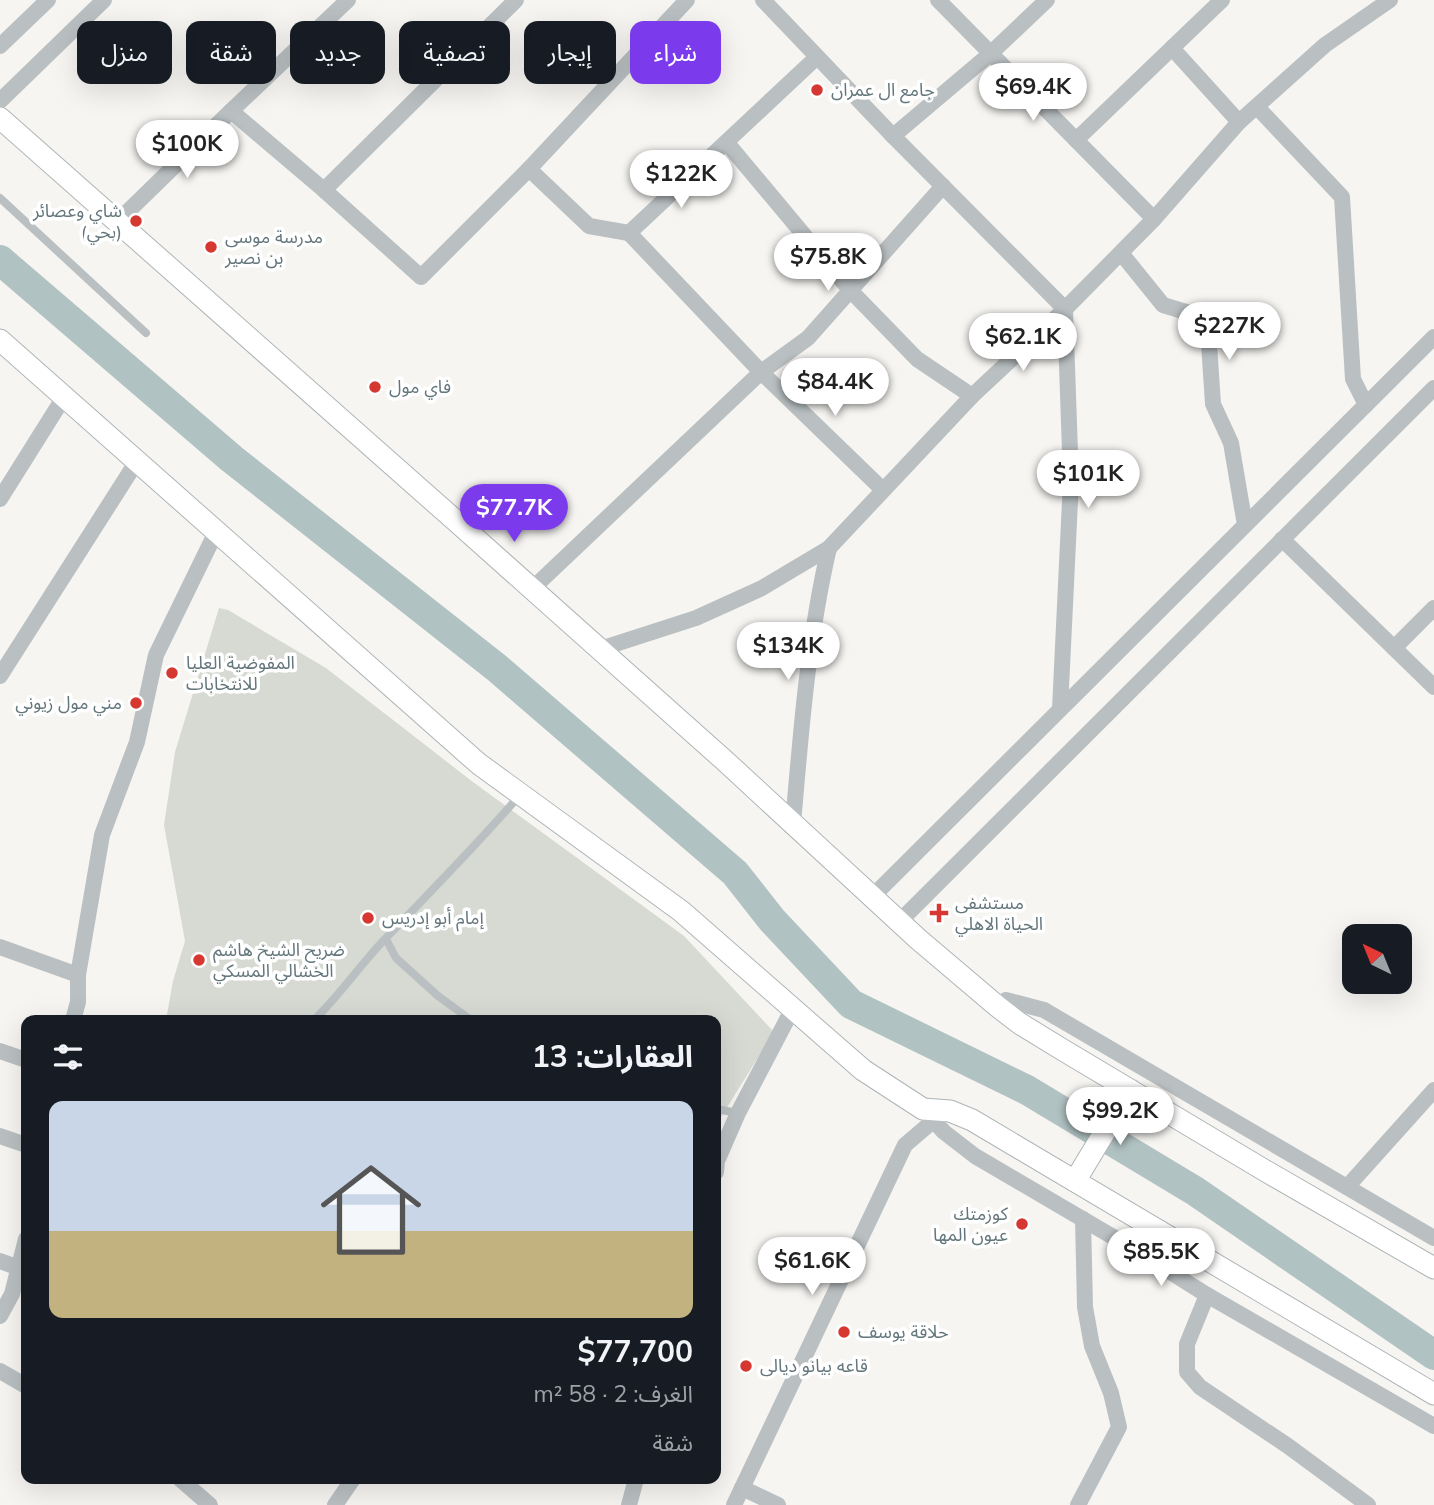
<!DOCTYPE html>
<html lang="ar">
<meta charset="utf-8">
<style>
body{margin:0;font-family:Mulish,"Noto Sans Arabic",sans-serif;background:#242831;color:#f1f3f6;direction:rtl;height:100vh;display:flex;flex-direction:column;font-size:26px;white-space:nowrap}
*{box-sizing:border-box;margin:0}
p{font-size:23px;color:#9ea1a6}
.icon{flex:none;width:38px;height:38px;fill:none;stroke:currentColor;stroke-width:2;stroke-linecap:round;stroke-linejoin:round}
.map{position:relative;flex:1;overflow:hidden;direction:ltr}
.drawer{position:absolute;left:21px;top:1015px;width:700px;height:469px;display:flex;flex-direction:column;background:#171b24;border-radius:14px;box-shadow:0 7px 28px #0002;direction:rtl}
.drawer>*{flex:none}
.guide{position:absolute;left:21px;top:21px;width:700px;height:63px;direction:rtl;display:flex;gap:14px}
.needle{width:46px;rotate:317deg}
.tools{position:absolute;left:1342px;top:924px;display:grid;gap:14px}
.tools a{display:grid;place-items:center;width:70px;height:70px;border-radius:14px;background:#171b24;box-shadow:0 7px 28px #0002;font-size:35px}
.price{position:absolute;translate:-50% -60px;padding:0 16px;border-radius:24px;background:#fff;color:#222;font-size:23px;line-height:46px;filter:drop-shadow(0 2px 4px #0008)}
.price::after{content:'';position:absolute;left:50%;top:42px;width:21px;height:16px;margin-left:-10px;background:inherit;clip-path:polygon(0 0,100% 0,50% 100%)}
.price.on{background:#7c3aed;color:#fff}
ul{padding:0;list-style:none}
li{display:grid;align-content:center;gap:14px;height:371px;padding:0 28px}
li+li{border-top:2px solid #363941}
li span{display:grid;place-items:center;height:217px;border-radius:14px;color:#555}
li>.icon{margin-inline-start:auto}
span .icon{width:126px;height:126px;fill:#fffc;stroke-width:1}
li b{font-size:30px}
h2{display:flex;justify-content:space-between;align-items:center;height:84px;padding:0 28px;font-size:30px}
.pill{padding:0 24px;border-radius:14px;background:#171b24;box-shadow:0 7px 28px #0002;font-size:24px;line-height:63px}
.pill.on{background:#7c3aed;color:#fff}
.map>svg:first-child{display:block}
.green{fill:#d6dad2}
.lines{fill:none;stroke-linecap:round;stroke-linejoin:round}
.river{stroke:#b1c2c2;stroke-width:30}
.secondary-casing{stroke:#adb5b7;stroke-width:23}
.lane{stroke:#bac0c2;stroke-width:8}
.street{stroke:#bac0c2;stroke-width:16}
.secondary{stroke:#fff;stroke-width:21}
.poi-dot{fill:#d73731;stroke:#fff;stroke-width:2.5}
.labels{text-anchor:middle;stroke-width:7;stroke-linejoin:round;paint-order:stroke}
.poi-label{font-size:18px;fill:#63767c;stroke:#fff;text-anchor:start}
</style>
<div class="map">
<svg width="1434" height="1505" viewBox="0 0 1434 1505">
<rect width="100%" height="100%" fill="#f6f5f2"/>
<polygon class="green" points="219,608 228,610 326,668 473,782 684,936 774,1032 716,1125 716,1020 166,1020 173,981 185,941 164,825 175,752"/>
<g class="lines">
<polyline class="river" points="0,260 232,459 497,668 735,873 772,920 851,1004 1027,1090 1195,1191 1434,1355"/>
<g class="secondary-casing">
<g id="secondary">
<polyline points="0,118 457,522 724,760 918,939 997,1006 1019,1023 1063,1050 1264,1170 1434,1268"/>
<polyline points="0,340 479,764 681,911 863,1070 923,1109 950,1111 972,1120 1434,1394"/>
<polyline points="1075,1181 1130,1090"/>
<polyline points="1137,1251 1151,1227"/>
</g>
</g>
<g class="lane">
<polyline points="0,198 146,333"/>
<polyline points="386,939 396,958 438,996 471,1020"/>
<path d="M314,1020C340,995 360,965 385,939C430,892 476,846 519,796"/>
<polyline points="716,1109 738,1113"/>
</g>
<g class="street">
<polyline points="348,0 231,111 324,190 421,277 529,169 687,0"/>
<polyline points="763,0 893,136 1065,309 1071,480 1060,709"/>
<polyline points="938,0 1154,219"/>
<polyline points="0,46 48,0"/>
<polyline points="1172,48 1239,122"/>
<polyline points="0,101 104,0"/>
<polyline points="1257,107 1342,197 1353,379 1366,405"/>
<polyline points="893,136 990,54 1047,0"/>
<polyline points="1076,140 1222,0"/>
<polyline points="727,143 850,290 917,359 972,396"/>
<polyline points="529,169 589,226 629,233 817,57"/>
<polyline points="324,190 516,0"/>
<polyline points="116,223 231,111"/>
<polyline points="629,233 761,372 883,490"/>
<polyline points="1121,253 1163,305 1196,315 1208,329 1213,404 1231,443 1245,525"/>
<polyline points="0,499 64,397"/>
<polyline points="1282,539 1434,687"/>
<polyline points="532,589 761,372 808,338 943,186"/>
<polyline points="1394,648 1434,608"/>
<polyline points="600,649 696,618 762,588 829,548 972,396 1065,309 1154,219 1239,122 1325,45 1390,0"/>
<polyline points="0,676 137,461"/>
<path d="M793,824C801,731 808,638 829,548"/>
<polyline points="872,897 1434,337"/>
<polyline points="899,922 1434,388"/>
<polyline points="0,947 78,975"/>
<polyline points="997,1006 1006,1000 1044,1010 1434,1238"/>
<polyline points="73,1020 78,1002 78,975 102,835 137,742 156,655 216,532"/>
<polyline points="0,1051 26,1060"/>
<polyline points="923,1109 944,1132 975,1156 1137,1251 1207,1295 1434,1426"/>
<polyline points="0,1136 26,1145"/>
<polyline points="716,1172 717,1161 738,1113 792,1010"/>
<polyline points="1347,1187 1434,1090"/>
<polyline points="0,1261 19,1268"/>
<polyline points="1207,1295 1187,1344 1187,1372 1200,1387 1288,1446 1368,1505"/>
<polyline points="0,1316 12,1294 26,1239"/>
<polyline points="0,1371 26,1386"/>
<polyline points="180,1479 210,1505"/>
<polyline points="742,1488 778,1505"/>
<polyline points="335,1505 353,1479"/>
<polyline points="629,1505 636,1479"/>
<polyline points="734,1505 905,1145 933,1121"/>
<polyline points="1078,1505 1119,1427 1111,1393 1092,1346 1085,1307 1083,1219"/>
</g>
<use href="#secondary" class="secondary"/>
</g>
<g class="poi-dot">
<circle cx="817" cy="90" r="7"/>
<circle cx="136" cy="221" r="7"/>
<circle cx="211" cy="247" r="7"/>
<circle cx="375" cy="387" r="7"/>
<circle cx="172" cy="673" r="7"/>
<circle cx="136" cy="703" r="7"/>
<path d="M935.5 902.5h7v7h7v7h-7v7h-7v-7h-7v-7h7z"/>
<circle cx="368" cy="918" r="7"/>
<circle cx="199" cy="960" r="7"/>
<circle cx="1022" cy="1224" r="7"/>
<circle cx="844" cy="1332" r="7"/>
<circle cx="746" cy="1366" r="7"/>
</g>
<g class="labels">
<g class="poi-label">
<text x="831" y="96">جامع ال عمران</text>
<text x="122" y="217" text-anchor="end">شاي وعصائر<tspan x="122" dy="21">(بحي)</tspan></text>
<text x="225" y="243">مدرسة موسى<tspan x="225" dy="21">بن نصير</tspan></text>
<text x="389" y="393">فاي مول</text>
<text x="186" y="669">المفوضية العليا<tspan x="186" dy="21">للانتخابات</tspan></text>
<text x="122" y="709" text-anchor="end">مني مول زيوني</text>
<text x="955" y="909">مستشفى<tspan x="955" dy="21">الحياة الاهلي</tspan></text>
<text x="382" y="924">إمام أبو إدريس</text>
<text x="213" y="956">ضريح الشيخ هاشم<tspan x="213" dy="21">الخشالي المسكي</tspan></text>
<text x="1008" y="1220" text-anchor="end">كوزمتك<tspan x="1008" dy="21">عيون المها</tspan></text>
<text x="858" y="1338">حلاقة يوسف</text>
<text x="760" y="1372">قاعه بيانو ديالى</text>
</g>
</g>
</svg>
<div class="tools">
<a><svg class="needle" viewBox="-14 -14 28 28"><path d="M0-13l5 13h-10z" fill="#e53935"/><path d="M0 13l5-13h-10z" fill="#9ea1a6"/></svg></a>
</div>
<b class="price" style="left:1033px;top:123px">$69.4K</b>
<b class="price" style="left:187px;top:180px">$100K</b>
<b class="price" style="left:681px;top:210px">$122K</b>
<b class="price" style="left:828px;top:293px">$75.8K</b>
<b class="price" style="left:1229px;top:362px">$227K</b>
<b class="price" style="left:1023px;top:373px">$62.1K</b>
<b class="price" style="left:835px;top:418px">$84.4K</b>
<b class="price" style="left:1088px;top:510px">$101K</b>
<b class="price on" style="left:514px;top:544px">$77.7K</b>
<b class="price" style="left:788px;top:682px">$134K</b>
<b class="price" style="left:1120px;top:1147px">$99.2K</b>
<b class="price" style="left:1161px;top:1288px">$85.5K</b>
<b class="price" style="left:812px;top:1297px">$61.6K</b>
<div class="guide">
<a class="pill on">شراء</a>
<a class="pill">إيجار</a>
<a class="pill">تصفية</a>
<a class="pill">جديد</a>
<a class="pill">شقة</a>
<a class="pill">منزل</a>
</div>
<section class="drawer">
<h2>العقارات: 13<svg class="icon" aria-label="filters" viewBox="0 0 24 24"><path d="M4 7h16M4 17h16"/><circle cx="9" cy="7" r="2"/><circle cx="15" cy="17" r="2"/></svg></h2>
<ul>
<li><span style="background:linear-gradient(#c9d6e8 60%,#c2b280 0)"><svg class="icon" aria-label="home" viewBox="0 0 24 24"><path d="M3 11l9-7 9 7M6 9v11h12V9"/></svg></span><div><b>$77,700</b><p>الغرف: 2 · 58 m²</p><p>شقة</p></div></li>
</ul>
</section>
</div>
